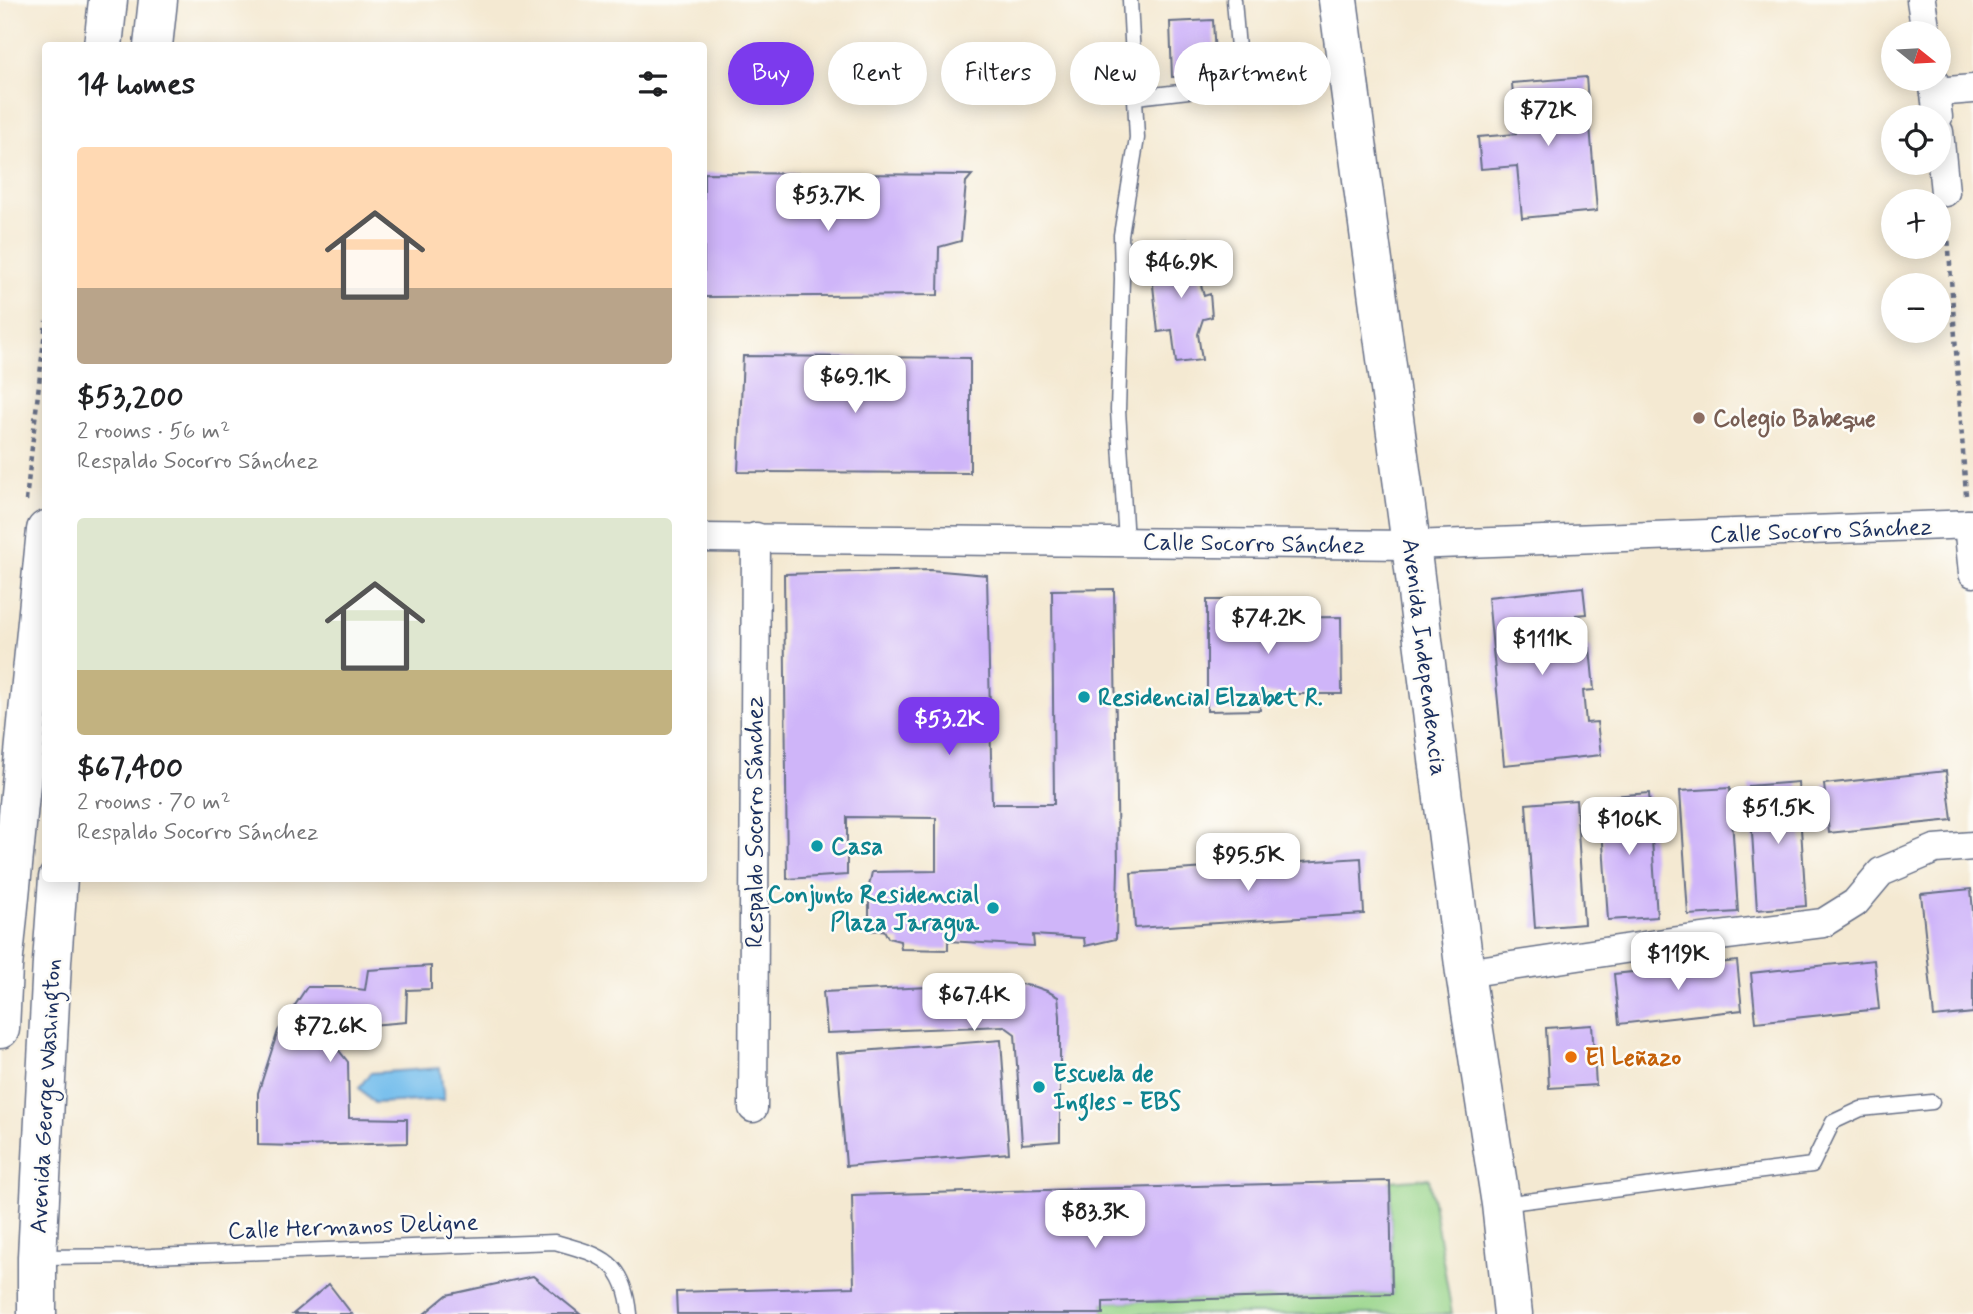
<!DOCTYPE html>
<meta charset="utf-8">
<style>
body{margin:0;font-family:Mynerve,sans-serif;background:#f2f2f2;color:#202124;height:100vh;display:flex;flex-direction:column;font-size:26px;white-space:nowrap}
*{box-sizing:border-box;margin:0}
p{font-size:23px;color:#757577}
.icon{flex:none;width:38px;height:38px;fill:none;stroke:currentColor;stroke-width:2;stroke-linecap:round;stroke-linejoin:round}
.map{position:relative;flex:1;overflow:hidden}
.side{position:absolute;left:42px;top:42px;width:665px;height:840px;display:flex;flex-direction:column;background:#fff;border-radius:7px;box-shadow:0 4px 18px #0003}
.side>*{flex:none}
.top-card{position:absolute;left:728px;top:42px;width:665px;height:63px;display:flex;gap:14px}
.needle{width:46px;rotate:108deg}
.fabs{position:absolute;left:1881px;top:21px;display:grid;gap:14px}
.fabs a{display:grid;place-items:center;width:70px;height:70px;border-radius:50%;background:#fff;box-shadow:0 4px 18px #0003;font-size:35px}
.price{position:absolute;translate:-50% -60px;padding:0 16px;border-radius:14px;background:#fff;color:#222;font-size:23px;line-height:46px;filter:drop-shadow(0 2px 4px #0008)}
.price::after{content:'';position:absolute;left:50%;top:42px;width:21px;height:16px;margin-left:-10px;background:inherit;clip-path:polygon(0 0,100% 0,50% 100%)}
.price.active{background:#7c3aed;color:#fff}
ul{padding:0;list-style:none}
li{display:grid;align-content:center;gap:14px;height:371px;padding:0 35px}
li span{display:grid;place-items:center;height:217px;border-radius:7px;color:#555}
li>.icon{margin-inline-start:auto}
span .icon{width:126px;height:126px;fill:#fffc;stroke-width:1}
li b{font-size:30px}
h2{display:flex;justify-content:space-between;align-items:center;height:84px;padding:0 35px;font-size:30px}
.chip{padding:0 24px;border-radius:32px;background:#fff;box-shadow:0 4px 18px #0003;font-size:24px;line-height:63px}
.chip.active{background:#7c3aed;color:#fff}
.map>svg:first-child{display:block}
.green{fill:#97d489;stroke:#598274;stroke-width:2}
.water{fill:#73bdec;stroke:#4776a5;stroke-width:2}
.building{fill:#cfb5f9}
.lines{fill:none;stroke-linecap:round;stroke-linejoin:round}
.lane-casing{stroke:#677087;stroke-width:17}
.street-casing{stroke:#677087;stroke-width:31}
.secondary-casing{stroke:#677087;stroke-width:41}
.highway-casing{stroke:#677087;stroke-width:41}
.path{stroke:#677087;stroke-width:4.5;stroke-dasharray:5 5;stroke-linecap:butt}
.lane{stroke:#fff;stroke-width:14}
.street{stroke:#fff;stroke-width:28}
.secondary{stroke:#fff;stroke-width:38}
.highway{stroke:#fff;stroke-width:38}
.education-dot{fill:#8d6e63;stroke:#fdfcf7;stroke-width:2.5}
.culture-dot{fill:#0f9aa8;stroke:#fdfcf7;stroke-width:2.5}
.food-dot{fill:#e8710a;stroke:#fdfcf7;stroke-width:2.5}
.labels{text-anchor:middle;stroke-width:5;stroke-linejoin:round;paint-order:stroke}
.education-label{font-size:24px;font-weight:bold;fill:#785e54;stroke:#fdfcf7;text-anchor:start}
.street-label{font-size:24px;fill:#1b2f5e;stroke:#fdfcf7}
.culture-label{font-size:24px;font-weight:bold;fill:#0d838f;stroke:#fdfcf7;text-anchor:start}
.food-label{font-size:24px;font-weight:bold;fill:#c56008;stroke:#fdfcf7;text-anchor:start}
</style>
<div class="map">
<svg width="1973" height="1314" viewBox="0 0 1973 1314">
<rect width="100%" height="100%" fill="#fdfcf7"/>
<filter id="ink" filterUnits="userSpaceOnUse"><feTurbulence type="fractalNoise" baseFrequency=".0143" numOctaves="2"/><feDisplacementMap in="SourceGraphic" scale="14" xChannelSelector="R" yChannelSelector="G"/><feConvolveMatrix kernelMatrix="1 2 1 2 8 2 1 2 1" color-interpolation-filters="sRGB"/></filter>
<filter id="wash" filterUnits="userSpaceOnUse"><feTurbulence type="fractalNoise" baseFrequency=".00686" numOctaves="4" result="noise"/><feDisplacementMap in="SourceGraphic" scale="28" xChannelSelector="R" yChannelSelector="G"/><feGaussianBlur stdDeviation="1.57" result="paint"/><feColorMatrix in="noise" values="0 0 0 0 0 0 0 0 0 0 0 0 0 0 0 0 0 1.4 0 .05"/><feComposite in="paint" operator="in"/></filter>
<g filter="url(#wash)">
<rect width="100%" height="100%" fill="#f4e9d2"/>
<polygon class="green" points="1429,1178 1452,1314 1103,1314 1103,1302 1392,1294 1390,1181"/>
<polygon class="water" points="440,1068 444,1100 374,1103 359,1088 370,1073"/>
<g id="blocks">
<g class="building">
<polygon points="1213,20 1216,76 1172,77 1170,22"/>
<polygon points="1586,77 1597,211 1522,218 1517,166 1481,169 1478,137 1516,134 1512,83"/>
<polygon points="704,173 972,175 966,182 961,241 939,247 938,295 704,297"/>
<polygon points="1193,239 1192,271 1198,274 1204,296 1210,294 1212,317 1203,319 1198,334 1202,360 1176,363 1172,330 1158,332 1152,276 1163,273 1161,241"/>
<polygon points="743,356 970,358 970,473 738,472"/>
<polygon points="930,570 987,575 992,804 1054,804 1052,590 1114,589 1118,869 1116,939 1085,946 1084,938 1033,935 1034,946 948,941 948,950 901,949 900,941 888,938 884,930 869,931 869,886 872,872 936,871 936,818 847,817 847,875 787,879 784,574"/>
<polygon points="1583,587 1586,614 1576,615 1579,649 1590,648 1594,690 1583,691 1586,723 1597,722 1601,755 1504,765 1488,597"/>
<polygon points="1207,600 1258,600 1258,618 1341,617 1342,694 1260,694 1260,710 1207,711"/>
<polygon points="1946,771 1952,820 1829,833 1824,784"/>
<polygon points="1798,782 1806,906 1757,910 1749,786"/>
<polygon points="1730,788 1738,912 1688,915 1680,791"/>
<polygon points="1649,793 1657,917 1608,920 1600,797"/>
<polygon points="1576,800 1584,924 1535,928 1526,804"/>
<polygon points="1361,858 1364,914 1135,928 1131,873"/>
<polygon points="1971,889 1973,912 1973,1013 1934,1017 1921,894"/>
<polygon points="1874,960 1879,1009 1756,1022 1751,973"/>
<polygon points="1737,961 1742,1010 1619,1024 1614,974"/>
<polygon points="431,966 431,989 407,990 406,1022 322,1029 348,1062 349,1118 407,1119 407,1143 297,1146 258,1145 258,1093 278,1031 307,987 341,987 365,990 368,970"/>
<polygon points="1015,983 1036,987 1047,991 1058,997 1060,1016 1060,1141 1022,1144 1015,1034 1004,1026 827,1033 823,992"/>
<polygon points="1592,1025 1596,1085 1549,1088 1546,1028"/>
<polygon points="1001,1040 1009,1153 846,1166 837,1053"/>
<polygon points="1390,1181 1392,1294 1103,1302 1103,1314 677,1314 676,1292 854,1287 852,1195"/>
<polygon points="533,1276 580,1314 424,1314 447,1295"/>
<polygon points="329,1284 352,1314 293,1314"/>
</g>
</g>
</g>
<g filter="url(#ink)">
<use href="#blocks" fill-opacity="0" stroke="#677087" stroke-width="2"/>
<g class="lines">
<g class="lane-casing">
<g id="lane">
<polyline points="1136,97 1241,85 1234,0"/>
<polyline points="1126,542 1118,410 1122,279 1121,235 1137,138 1130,0"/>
<polyline points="1502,1204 1812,1165 1833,1122 1861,1109 1932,1102"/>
<path d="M39,1257L151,1256L555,1242C601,1255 625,1260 630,1314"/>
</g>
</g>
<g class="street-casing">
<g id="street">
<polyline points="1921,0 1926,33"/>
<polyline points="1933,79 1938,117"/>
<polyline points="1935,92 1973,89"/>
<polyline points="1939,132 1945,192"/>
<polyline points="1968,524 1973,573"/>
<polyline points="704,538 1411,545 1973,524"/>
<polyline points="1465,973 1664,943 1823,923 1855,903 1881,872 1935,849 1973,846"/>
<polyline points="753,1108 756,537"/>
</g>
</g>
<g class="secondary-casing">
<polyline id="secondary" points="1338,0 1411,545 1465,973 1501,1204 1513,1314"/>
</g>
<g class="highway-casing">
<g id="highway">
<polyline points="103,46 108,0"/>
<polyline points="153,46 158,0"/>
<polyline points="0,1029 3,967 46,530"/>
<polyline points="37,1314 37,1257 52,962 58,878"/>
</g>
</g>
<g class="path">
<polyline points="1947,221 1966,495"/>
<polyline points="26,501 46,321"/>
</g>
<use href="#lane" class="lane"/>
<use href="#street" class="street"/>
<use href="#secondary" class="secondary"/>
<use href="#highway" class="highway"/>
</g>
</g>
<circle class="education-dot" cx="1699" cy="418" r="7"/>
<g class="culture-dot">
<circle cx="1084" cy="697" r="7"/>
<circle cx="817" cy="846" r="7"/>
<circle cx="993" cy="908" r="7"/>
<circle cx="1039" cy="1087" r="7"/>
</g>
<circle class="food-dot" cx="1571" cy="1057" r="7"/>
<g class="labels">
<g class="education-label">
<text x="1713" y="426">Colegio Babeque</text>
</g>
<g class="street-label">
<text transform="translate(1821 530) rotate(-2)" y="8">Calle Socorro Sánchez</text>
<text transform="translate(1254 543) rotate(1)" y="8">Calle Socorro Sánchez</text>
<text transform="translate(1425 657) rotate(83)" y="8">Avenida Independencia</text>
<text transform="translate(754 822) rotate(-90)" y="8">Respaldo Socorro Sánchez</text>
<text transform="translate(45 1096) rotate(-87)" y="8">Avenida George Washington</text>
<text transform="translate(353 1226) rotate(-2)" y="8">Calle Hermanos Deligne</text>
</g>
<g class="culture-label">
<text x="1098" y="705">Residencial Elzabet R.</text>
<text x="831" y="854">Casa</text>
<text x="979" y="902" text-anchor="end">Conjunto Residencial<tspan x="979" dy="28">Plaza Jaragua</tspan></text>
<text x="1053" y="1081">Escuela de<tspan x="1053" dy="28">Ingles - EBS</tspan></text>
</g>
<g class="food-label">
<text x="1585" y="1065">El Leñazo</text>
</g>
</g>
</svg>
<div class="fabs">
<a><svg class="needle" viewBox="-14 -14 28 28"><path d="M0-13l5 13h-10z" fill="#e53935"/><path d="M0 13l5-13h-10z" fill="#757577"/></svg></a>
<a><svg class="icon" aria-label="locate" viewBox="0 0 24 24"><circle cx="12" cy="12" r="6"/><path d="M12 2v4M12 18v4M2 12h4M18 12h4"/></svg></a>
<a>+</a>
<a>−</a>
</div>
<b class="price" style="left:1548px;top:148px">$72K</b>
<b class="price" style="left:828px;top:233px">$53.7K</b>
<b class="price" style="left:1181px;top:300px">$46.9K</b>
<b class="price" style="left:855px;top:415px">$69.1K</b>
<b class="price" style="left:1268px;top:656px">$74.2K</b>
<b class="price" style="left:1542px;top:677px">$111K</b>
<b class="price active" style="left:949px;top:757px">$53.2K</b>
<b class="price" style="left:1778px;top:846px">$51.5K</b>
<b class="price" style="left:1629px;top:857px">$106K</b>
<b class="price" style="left:1248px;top:893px">$95.5K</b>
<b class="price" style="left:1678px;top:992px">$119K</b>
<b class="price" style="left:974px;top:1033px">$67.4K</b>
<b class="price" style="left:330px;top:1064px">$72.6K</b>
<b class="price" style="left:1095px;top:1250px">$83.3K</b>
<div class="top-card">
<a class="chip active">Buy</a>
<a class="chip">Rent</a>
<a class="chip">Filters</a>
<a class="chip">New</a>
<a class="chip">Apartment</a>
</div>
<section class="side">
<h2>14 homes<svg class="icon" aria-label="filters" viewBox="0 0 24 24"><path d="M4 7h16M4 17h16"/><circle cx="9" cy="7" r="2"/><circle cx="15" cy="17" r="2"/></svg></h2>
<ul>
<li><span style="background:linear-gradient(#ffd9b3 65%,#b9a48a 0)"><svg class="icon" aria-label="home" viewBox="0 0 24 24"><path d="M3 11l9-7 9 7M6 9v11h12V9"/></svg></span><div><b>$53,200</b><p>2 rooms · 56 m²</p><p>Respaldo Socorro Sánchez</p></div></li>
<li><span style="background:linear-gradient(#dfe7d0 70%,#c2b280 0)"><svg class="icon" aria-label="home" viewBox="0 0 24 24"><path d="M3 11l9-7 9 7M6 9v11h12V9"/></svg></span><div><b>$67,400</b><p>2 rooms · 70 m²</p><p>Respaldo Socorro Sánchez</p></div></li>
</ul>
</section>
</div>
